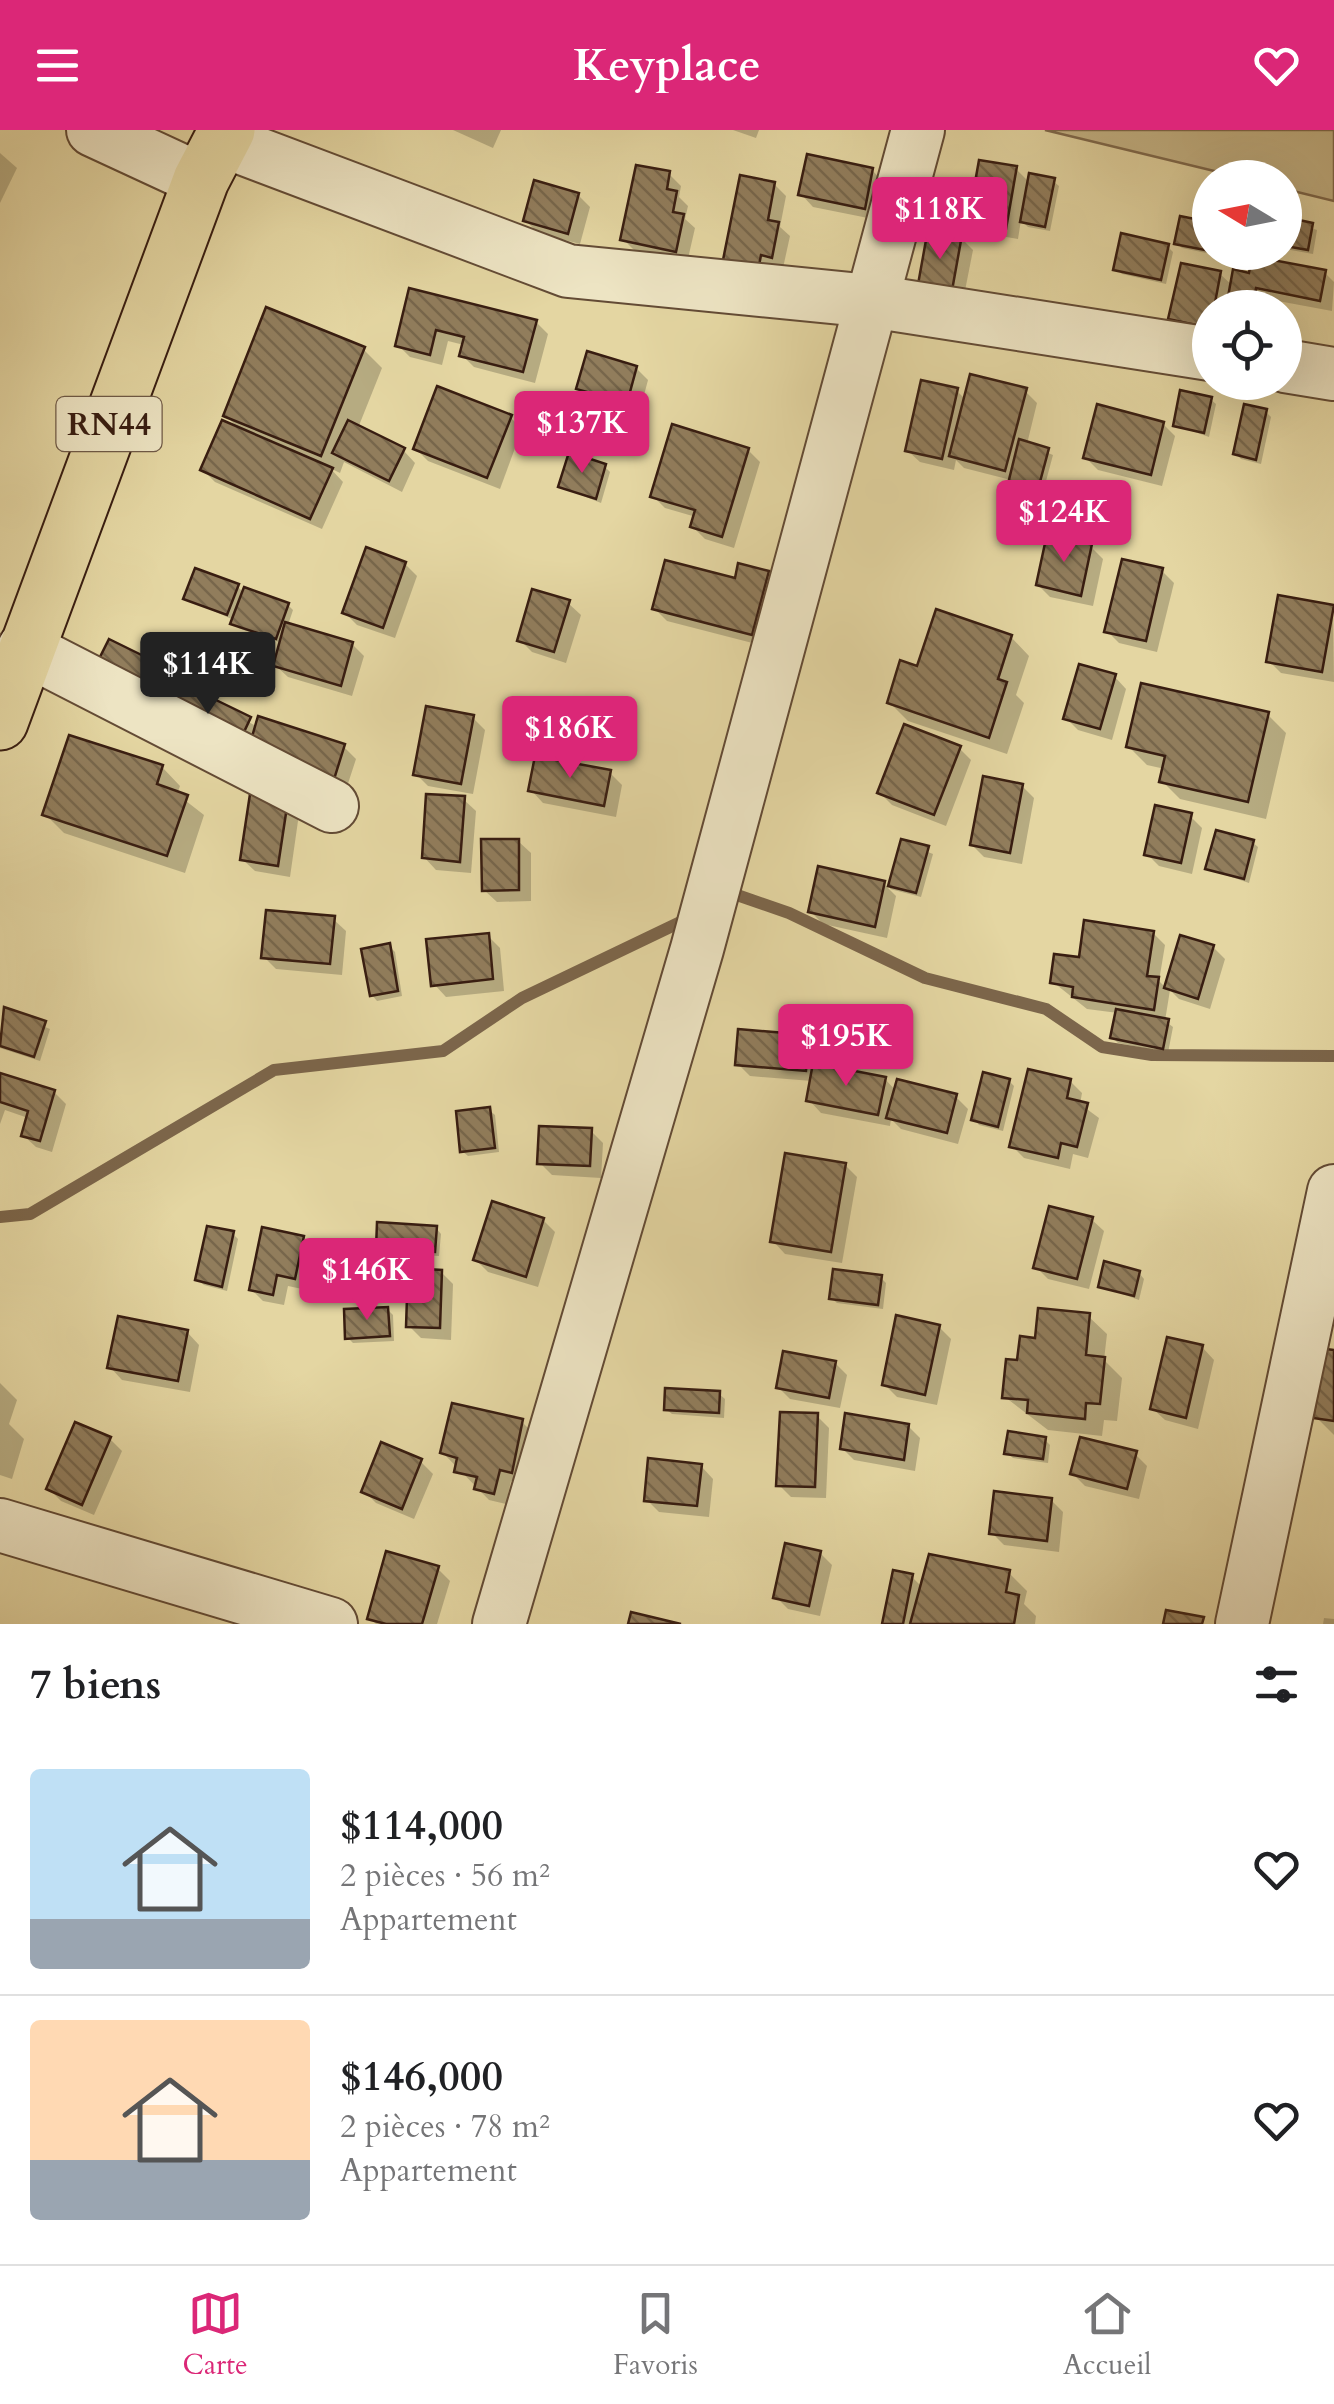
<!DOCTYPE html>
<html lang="fr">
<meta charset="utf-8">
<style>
body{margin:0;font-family:Cardo,serif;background:#f2f2f2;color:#202124;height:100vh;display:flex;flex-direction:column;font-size:38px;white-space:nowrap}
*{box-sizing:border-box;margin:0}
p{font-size:32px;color:#757577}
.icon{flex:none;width:55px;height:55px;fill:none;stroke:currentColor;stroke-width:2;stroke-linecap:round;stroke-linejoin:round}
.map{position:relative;height:1494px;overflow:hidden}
.panel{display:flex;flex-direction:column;background:#fff;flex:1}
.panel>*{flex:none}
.needle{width:65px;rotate:280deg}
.fabs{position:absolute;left:1192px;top:30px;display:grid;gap:20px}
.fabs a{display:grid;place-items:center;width:110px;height:110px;border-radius:50%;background:#fff;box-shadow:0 10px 40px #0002;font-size:50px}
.price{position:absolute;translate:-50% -85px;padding:0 22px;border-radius:10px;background:#db2777;color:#fff;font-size:32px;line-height:65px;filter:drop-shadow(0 2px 5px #0008)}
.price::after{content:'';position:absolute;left:50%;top:60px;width:30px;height:22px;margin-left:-15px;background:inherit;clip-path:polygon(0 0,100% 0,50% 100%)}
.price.current{background:#222;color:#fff}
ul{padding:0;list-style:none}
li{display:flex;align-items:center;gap:30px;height:250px;padding:0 30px}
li+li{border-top:2px solid #e0e0e0}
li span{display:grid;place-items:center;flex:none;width:280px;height:200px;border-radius:10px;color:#555}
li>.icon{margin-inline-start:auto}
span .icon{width:120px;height:120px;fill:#fffc;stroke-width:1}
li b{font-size:42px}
h2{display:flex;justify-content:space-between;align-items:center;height:120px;padding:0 30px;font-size:42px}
header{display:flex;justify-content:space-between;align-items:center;height:130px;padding:0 30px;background:#db2777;color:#fff;font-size:45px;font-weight:800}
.dock{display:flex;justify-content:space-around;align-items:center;height:140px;border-top:2px solid #e0e0e0;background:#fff;font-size:28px;color:#757577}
.dock a{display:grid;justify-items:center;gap:5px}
.dock .current{color:#db2777}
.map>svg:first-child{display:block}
.pitch{fill:#c7b789;stroke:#806a4d;stroke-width:2.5}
.shadow{fill:#0003}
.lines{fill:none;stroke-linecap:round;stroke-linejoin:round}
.stream{stroke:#7c664b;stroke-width:12}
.building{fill:url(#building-back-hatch);stroke:#381d11;stroke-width:2.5}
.minor-casing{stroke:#634b35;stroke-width:56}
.major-casing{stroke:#381d11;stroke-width:59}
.minor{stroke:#ede4c3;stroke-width:52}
.major{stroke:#e4d6a2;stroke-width:55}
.labels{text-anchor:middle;stroke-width:9;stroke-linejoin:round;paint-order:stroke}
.shield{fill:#ede4c3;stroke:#6e5946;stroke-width:2.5}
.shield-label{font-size:32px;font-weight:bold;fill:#381d11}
</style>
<header><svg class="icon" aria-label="menu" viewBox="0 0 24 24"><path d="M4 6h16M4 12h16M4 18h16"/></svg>Keyplace<svg class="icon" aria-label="heart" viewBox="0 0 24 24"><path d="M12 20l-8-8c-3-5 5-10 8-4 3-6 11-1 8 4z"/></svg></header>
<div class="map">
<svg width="1334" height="1494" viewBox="0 0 1334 1494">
<defs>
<pattern id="building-back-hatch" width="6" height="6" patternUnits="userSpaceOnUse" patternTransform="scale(2.5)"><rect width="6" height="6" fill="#917d5c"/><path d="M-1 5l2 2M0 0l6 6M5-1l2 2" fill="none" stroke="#77664b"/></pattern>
</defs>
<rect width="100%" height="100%" fill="#e4d6a2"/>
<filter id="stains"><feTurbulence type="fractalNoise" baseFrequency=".002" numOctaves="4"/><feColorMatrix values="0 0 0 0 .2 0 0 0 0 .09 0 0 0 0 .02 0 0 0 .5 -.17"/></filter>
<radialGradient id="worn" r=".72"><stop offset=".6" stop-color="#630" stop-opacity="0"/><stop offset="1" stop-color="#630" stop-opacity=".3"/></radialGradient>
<polygon class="pitch" points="1045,0 1334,0 1334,71 1285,59 1285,48 1239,47"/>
<g class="shadow">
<polygon points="453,0 501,0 493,18"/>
<polygon points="733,0 759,0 756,8"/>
<polygon points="0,23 17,38 0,73"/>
<polygon points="1015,38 1030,53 1053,51 1059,56 1050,101 1028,97 1021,90 1018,109 983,103 971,91"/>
<polygon points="872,40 884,53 878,90 813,77 801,64"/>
<polygon points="669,44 681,56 679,67 688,76 685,89 695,98 687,133 635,121 623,109"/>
<polygon points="774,54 786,66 780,97 790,106 783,138 733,161"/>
<polygon points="958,60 964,66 958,90 912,78"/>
<polygon points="578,65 590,77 580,114 538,103 526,91"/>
<polygon points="1285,89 1317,100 1313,124 1285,119"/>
<polygon points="1210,95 1210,122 1221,122 1221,126 1182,118 1177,113"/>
<polygon points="961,108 973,120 962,176 931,171"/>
<polygon points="1167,116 1173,122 1166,154 1122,144 1116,139"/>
<polygon points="1325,143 1334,152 1332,181 1268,169 1266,178 1210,178 1210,206 1183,201 1171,188 1220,144 1233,156 1251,146"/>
<polygon points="411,161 536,192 548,204 535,253 474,237 462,225 464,215 448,211 442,235 410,227 398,215"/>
<polygon points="363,219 382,238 358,298 403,320 415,333 402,362 344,332 340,343 330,338 343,352 322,399 215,352 203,340 240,300 226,286"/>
<polygon points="636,238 648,250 639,284 591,270 579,258"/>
<polygon points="957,261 966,270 1025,261 1037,273 1027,314 1053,325 1038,381 1006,369 1011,350 964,338 956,330 954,340 920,332 907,320"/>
<polygon points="1210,269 1216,274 1209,307 1175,295"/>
<polygon points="1266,282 1271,287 1261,334 1241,329 1235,323"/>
<polygon points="510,287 522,299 500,359 428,331 416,319"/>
<polygon points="1163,294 1175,306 1162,356 1098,340 1086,328"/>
<polygon points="748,320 760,332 734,418 705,409 693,397 696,387 665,378 653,366"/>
<polygon points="605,337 610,342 601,373 561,357"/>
<polygon points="1091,417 1103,429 1093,476 1050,467 1038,455"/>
<polygon points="405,434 417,446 395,508 357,495 345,483"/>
<polygon points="1162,441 1174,453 1157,522 1119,513 1107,501"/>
<polygon points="768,444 780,456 764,516 667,491 655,479"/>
<polygon points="237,456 244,463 288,475 293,480 288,495 352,514 364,526 352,566 288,547 275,535 282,513 238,498 234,490 186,469"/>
<polygon points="568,473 581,485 566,533 532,522 520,510"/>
<polygon points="1333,477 1334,552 1281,543 1269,531"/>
<polygon points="1011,507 1029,526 1016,565 1024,573 1007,624 908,591 889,572"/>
<polygon points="168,541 179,555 258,597 344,617 356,629 343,669 104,561"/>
<polygon points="1114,546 1126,559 1112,610 1078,600 1066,588"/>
<polygon points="1268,585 1286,603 1266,689 1180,669 1162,651 1165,639 1147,635 1129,617"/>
<polygon points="473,588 485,600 473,664 428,656 416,644"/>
<polygon points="959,618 971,630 946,696 892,675 880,663"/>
<polygon points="162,637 180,656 177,664 204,685 185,743 64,703 45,684"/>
<polygon points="610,643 622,655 616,687 543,673 531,660"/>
<polygon points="1022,656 1034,668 1022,734 984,727 972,715"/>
<polygon points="252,667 299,684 290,747 255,741 242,729"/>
<polygon points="463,669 476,681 471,743 436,740 424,727"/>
<polygon points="1190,686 1202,698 1192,744 1159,736 1147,724"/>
<polygon points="518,711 531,723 531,771 497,772 484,760"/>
<polygon points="902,712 933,724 921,767 890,759"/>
<polygon points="1252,712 1258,717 1249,753 1208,739"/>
<polygon points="884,754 896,766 887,808 823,794 811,782"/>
<polygon points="333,789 346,801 342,845 276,839 264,827"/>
<polygon points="1153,803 1165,815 1159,851 1166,858 1213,817 1225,829 1210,879 1179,869 1170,860 1165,891 1173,897 1168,923 1118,913 1112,907 1118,883 1087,879 1053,852 1081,830"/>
<polygon points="488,806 500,818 504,861 446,867 434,854"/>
<polygon points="389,816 395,822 402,866 377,871 372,865"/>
<polygon points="6,881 50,899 40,931 0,918"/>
<polygon points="808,907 820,919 819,936 885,949 896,961 956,967 968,979 958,1014 901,999 891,989 890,996 821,983 809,970 812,951 750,946 738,934"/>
<polygon points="0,945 54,962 66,974 52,1022 36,1017 23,1005 28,988 5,980 0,994"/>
<polygon points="1009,951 1014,956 1003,1001 979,995 974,989"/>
<polygon points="1070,951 1082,963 1080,974 1099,988 1088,1028 1073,1024 1070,1039 1024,1028 1012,1016"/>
<polygon points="489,980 495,985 499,1022 468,1026 462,1021"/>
<polygon points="591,1001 603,1013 601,1048 552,1045 540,1033"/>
<polygon points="845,1035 857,1047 842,1133 785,1124 773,1111"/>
<polygon points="1091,1089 1104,1101 1089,1159 1048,1149 1036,1137"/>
<polygon points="543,1090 555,1102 538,1157 488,1142 476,1130"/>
<polygon points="436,1098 441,1104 439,1126 384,1123 378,1118"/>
<polygon points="233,1104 238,1109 227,1161 204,1155 198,1150"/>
<polygon points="303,1108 315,1120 307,1160 288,1156 284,1175 263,1171 251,1159"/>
<polygon points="441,1142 453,1154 451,1210 421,1208 409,1196"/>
<polygon points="1139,1143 1144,1149 1139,1170 1100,1156"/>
<polygon points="881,1148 886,1153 883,1179 837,1173 831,1168"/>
<polygon points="387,1179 393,1185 394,1211 353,1213 348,1208"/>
<polygon points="1088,1186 1107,1204 1104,1230 1122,1248 1117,1291 1104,1290 1102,1306 1048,1300 1005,1267 1019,1233 1038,1211"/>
<polygon points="939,1197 951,1209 937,1275 897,1267 885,1255"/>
<polygon points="187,1202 199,1215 190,1262 122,1250 110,1237"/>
<polygon points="1202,1217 1214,1230 1198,1299 1165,1290 1152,1278"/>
<polygon points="1334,1223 1334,1305 1316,1287"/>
<polygon points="835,1233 847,1245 840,1278 790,1269 778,1257"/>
<polygon points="0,1253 17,1270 9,1294 24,1309 12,1349 0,1345"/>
<polygon points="719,1264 725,1269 724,1288 672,1284 666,1279"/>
<polygon points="817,1286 829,1298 826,1368 791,1367 779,1355"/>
<polygon points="522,1292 534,1304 523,1354 511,1351 506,1374 489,1370 443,1323"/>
<polygon points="908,1296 920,1308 915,1341 854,1330 842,1318"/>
<polygon points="110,1309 122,1321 94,1385 61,1371 49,1359"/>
<polygon points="1044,1309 1050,1315 1048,1333 1013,1328 1007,1323"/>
<polygon points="382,1316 421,1332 433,1344 414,1389 376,1373 364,1361"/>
<polygon points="1135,1324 1147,1336 1139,1369 1085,1356 1073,1344"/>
<polygon points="701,1336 713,1349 709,1387 659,1382 647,1370"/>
<polygon points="1051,1370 1063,1382 1059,1422 1004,1415 992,1403"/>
<polygon points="820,1423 832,1435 820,1486 788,1479 776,1467"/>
<polygon points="438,1439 450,1451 437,1494 376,1494 370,1488"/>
<polygon points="1008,1442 1027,1461 1024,1474 1036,1486 1035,1494 885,1494 911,1446 920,1455 921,1449"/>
<polygon points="1324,1488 1334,1489 1334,1494 1323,1494"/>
</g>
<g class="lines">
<g class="stream">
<polyline points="727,770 737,765 789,783 925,848 1046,879 1102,917 1152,925 1334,926"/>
<polyline points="0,1087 30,1084 274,940 443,921 522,868 691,787"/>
</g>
</g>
<g class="building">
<polygon points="807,24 873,38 865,79 798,65"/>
<polygon points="979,30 1017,36 1006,99 968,92"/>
<polygon points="636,35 670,41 667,59 677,61 673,82 684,84 676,122 620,110"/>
<polygon points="1029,43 1055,48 1045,97 1020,92"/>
<polygon points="740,45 775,52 768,90 779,92 772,128 761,125 755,157 719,150"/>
<polygon points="910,46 959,58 952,86 904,74"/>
<polygon points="534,50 579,63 568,104 523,91"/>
<polygon points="1180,86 1210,92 1210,121 1174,114"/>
<polygon points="1285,87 1313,93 1308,120 1285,116"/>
<polygon points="928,99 962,105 951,166 917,160"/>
<polygon points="1121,103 1169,114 1161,150 1113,140"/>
<polygon points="1252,126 1326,140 1320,171 1256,158 1253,178 1226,178 1233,139 1249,143"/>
<polygon points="1181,133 1221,141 1214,178 1210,178 1210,198 1168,189"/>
<polygon points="409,158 537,190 523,242 459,226 464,207 436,200 430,225 395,216"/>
<polygon points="266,177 365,217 321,326 223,286"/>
<polygon points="587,221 637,236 627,273 576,259"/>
<polygon points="970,244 1027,258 1005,341 949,326"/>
<polygon points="921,250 958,258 942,329 905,321"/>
<polygon points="437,256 512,285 487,348 413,319"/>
<polygon points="1180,260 1212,267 1204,303 1173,296"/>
<polygon points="1097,274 1164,292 1151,345 1083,328"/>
<polygon points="1244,274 1267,279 1256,330 1233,324"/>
<polygon points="222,290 333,338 310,389 200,340"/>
<polygon points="348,290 405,318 389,351 332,323"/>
<polygon points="672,294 749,318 722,407 690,397 695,380 650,367"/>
<polygon points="1019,309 1049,318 1033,378 1004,370"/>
<polygon points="569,322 606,334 596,369 558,357"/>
<polygon points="1047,404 1092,414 1081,466 1036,455"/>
<polygon points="366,417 406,432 383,498 342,483"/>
<polygon points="1122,429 1163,438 1146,511 1104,502"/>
<polygon points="665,430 735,448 738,433 769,441 752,505 652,479"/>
<polygon points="195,438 239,454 227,485 183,469"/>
<polygon points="244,457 289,473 276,509 230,494"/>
<polygon points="532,459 570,470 554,522 517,511"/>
<polygon points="1278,465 1334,475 1322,542 1266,532"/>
<polygon points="936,479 1012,505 998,549 1007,552 989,608 887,573 900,530 917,536"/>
<polygon points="285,492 353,512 341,556 273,536"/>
<polygon points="109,509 170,539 150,579 89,549"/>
<polygon points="1079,534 1116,544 1100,599 1063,589"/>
<polygon points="181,553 251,587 235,621 164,588"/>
<polygon points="1141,553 1269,582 1248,672 1159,652 1165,626 1126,617"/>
<polygon points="426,576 474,585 461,654 413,645"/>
<polygon points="258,586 345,614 331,659 245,631"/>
<polygon points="904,594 961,616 934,685 877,663"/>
<polygon points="69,605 163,635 157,654 188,665 167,726 42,685"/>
<polygon points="535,626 611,640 604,676 528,661"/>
<polygon points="983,646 1023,654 1010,723 970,715"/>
<polygon points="250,664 288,670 278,736 240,730"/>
<polygon points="426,664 465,666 460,732 422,728"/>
<polygon points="1155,675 1192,683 1181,733 1144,725"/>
<polygon points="1216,700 1254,710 1244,749 1205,739"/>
<polygon points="481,709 519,709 519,760 482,761"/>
<polygon points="901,709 929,716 916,763 888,756"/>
<polygon points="818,736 885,751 875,797 808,782"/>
<polygon points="266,780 335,786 330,834 261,828"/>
<polygon points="1084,790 1154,801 1147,846 1159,847 1154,880 1072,867 1073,857 1050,853 1054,824 1079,827"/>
<polygon points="489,803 493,849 431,856 426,809"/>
<polygon points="1180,805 1214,815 1198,869 1164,858"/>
<polygon points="390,813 398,861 370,866 361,819"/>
<polygon points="4,877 46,891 34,927 0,916"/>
<polygon points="1116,879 1169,889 1163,919 1110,908"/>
<polygon points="738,899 809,905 806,941 735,935"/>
<polygon points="813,933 886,947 878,985 806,971"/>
<polygon points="1028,939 1071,949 1067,968 1088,973 1077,1017 1061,1013 1058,1028 1009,1017"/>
<polygon points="983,942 1010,949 998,997 971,990"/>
<polygon points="0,943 55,960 40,1011 21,1006 28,981 0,972"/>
<polygon points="897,949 957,964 947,1003 886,988"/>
<polygon points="490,977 495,1018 460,1022 456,981"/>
<polygon points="539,996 592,998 590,1036 537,1034"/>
<polygon points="785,1023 846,1033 831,1122 770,1112"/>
<polygon points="492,1071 544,1088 526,1147 473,1130"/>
<polygon points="1049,1076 1093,1087 1077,1149 1033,1138"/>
<polygon points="377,1092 437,1096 435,1122 376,1119"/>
<polygon points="207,1096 234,1101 222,1157 195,1150"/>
<polygon points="262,1097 304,1106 295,1149 277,1145 273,1165 249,1160"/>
<polygon points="1104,1131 1140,1141 1134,1166 1098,1157"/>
<polygon points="408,1138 442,1140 440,1198 406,1197"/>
<polygon points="833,1139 882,1145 878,1175 829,1169"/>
<polygon points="388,1177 390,1206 345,1209 344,1179"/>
<polygon points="1038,1178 1090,1183 1086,1225 1105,1227 1100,1274 1086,1273 1085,1289 1027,1283 1028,1270 1002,1268 1006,1229 1017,1230 1020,1206 1035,1208"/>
<polygon points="896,1185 940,1195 925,1265 882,1255"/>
<polygon points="118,1186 188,1200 178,1251 107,1238"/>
<polygon points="1167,1207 1203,1215 1186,1288 1150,1279"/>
<polygon points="1326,1219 1334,1220 1334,1291 1313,1288"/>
<polygon points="783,1221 836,1231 829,1268 776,1258"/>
<polygon points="665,1258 720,1261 719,1283 664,1280"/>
<polygon points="452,1273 523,1289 512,1343 500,1340 494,1364 474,1359 477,1347 454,1342 457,1328 440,1323"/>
<polygon points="780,1282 818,1283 815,1357 776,1356"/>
<polygon points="845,1283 909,1294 904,1330 840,1319"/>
<polygon points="75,1292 111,1307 82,1375 46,1359"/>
<polygon points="1008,1301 1046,1307 1043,1329 1004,1324"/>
<polygon points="1080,1307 1137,1321 1127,1359 1070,1344"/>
<polygon points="381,1312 422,1329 402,1379 361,1362"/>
<polygon points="648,1328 702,1334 697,1376 644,1371"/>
<polygon points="994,1361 1052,1368 1047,1411 989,1404"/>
<polygon points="785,1413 821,1421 809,1476 773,1468"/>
<polygon points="386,1421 439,1436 422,1494 386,1494 367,1489"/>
<polygon points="929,1424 1010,1440 1006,1462 1019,1465 1014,1494 910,1494"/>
<polygon points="893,1440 913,1444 903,1494 882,1494"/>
<polygon points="1166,1480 1204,1487 1202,1494 1163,1494"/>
<polygon points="631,1482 681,1494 628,1494"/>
</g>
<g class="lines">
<g class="minor-casing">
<g id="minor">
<polyline points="93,0 201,50"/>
<polyline points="221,10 568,141 871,171 1210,224"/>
<polyline points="1285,236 1334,244"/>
<polyline points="24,518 332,676"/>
<polyline points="0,1395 331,1494"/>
<polyline points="499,1494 697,819 918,0"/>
<polyline points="1242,1494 1334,1061"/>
</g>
</g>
<g class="major-casing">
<polyline id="major" points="0,592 201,50 227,0"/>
</g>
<use href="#minor" class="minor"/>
<use href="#major" class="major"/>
</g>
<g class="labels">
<rect class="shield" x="56.5" y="267" width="105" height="54" rx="8"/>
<g class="shield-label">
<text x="109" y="305">RN44</text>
</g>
</g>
<rect width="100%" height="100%" filter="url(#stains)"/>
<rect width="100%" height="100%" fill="url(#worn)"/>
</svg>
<div class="fabs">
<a><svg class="needle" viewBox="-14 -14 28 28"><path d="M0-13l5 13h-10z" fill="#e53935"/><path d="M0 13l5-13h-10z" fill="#757577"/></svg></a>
<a><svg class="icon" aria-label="locate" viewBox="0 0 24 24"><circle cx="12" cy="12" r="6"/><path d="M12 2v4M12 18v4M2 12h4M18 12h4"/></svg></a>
</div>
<b class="price" style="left:940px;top:132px">$118K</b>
<b class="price" style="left:582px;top:346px">$137K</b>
<b class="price" style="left:1064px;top:435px">$124K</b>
<b class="price current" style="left:208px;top:587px">$114K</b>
<b class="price" style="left:570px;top:651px">$186K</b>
<b class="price" style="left:846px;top:959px">$195K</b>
<b class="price" style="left:367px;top:1193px">$146K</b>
</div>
<section class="panel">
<h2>7 biens<svg class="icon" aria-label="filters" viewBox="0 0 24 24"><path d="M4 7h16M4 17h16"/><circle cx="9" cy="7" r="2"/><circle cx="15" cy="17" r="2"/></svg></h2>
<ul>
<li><span style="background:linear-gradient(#bfe0f5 75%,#9aa5b1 0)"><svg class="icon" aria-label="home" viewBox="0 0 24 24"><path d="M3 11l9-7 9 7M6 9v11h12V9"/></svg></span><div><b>$114,000</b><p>2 pièces · 56 m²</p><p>Appartement</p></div><svg class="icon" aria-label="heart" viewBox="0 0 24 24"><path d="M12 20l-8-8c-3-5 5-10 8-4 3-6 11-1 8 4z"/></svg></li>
<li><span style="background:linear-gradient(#ffd9b3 70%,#9aa5b1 0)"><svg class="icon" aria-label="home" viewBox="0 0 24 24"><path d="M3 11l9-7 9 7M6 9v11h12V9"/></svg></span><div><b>$146,000</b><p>2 pièces · 78 m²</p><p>Appartement</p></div><svg class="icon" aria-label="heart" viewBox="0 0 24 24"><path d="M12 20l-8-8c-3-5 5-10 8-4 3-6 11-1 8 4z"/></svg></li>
</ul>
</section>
<nav class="dock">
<a class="current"><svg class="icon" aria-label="map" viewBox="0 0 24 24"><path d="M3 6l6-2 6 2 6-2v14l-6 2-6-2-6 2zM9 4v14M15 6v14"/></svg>Carte</a>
<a><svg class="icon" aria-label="saved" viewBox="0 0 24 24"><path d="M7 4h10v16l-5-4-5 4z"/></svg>Favoris</a>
<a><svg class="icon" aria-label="home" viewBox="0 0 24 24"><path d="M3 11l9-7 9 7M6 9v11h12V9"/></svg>Accueil</a>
</nav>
